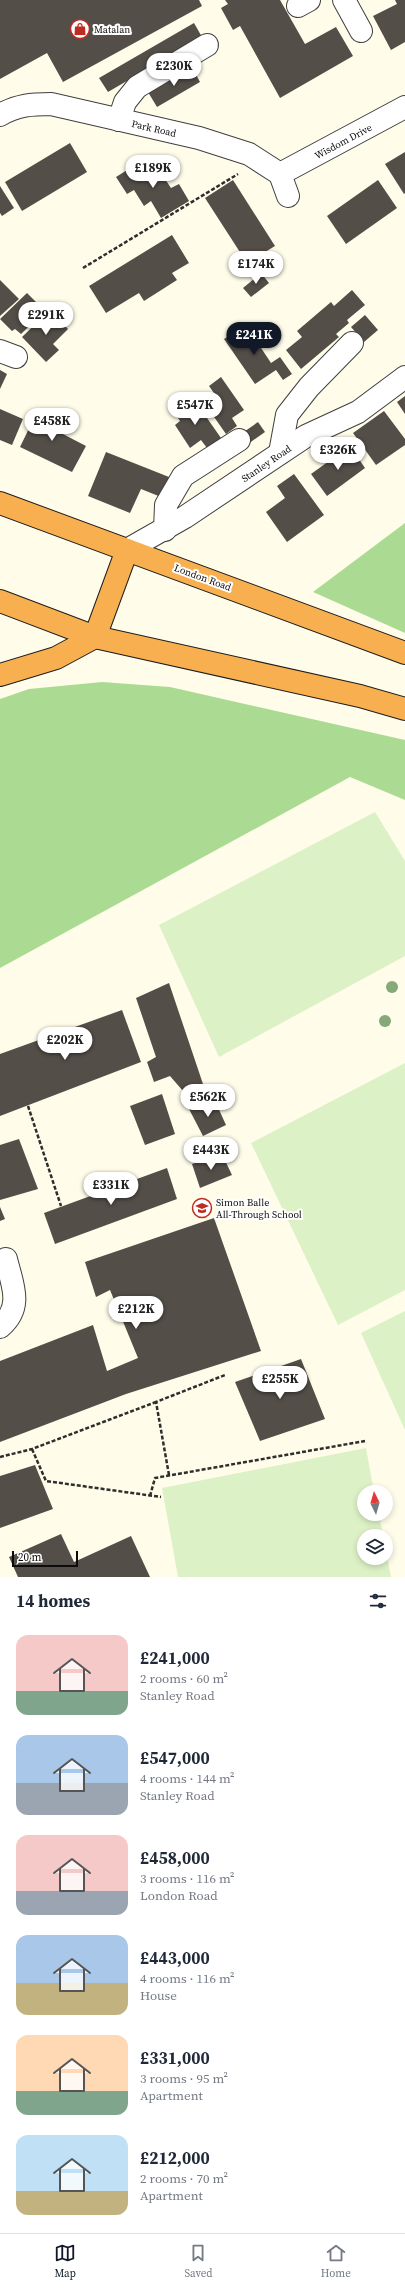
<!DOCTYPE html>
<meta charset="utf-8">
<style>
body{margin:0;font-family:"Source Serif 4",serif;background:#f2f2f3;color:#1f2937;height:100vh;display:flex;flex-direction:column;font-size:15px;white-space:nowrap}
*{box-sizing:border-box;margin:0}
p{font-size:13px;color:#747a83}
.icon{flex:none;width:22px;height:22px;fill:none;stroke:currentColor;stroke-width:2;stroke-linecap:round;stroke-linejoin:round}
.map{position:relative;height:1577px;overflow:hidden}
.sheet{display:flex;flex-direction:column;background:#fff;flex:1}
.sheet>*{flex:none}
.needle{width:26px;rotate:355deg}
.fabs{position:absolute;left:357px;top:1485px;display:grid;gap:8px}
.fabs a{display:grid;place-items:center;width:36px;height:36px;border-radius:50%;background:#fff;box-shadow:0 2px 6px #0003;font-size:20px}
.scale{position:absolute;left:12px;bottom:10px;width:66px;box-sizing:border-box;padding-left:4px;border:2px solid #0c0c0c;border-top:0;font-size:11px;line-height:14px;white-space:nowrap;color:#0c0c0c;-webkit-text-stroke:3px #fff;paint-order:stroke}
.price{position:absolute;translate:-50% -34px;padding:0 9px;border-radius:14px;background:#fff;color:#222;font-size:13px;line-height:26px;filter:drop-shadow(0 1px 2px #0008)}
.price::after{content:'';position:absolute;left:50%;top:24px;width:12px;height:9px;margin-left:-6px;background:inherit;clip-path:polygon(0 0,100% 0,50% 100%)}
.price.on{background:#111827;color:#fff}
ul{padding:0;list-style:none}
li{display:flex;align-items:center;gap:12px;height:100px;padding:0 16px}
li span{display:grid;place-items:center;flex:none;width:112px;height:80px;border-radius:12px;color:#555}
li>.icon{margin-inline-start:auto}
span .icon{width:48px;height:48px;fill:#fffc;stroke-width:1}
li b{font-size:17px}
h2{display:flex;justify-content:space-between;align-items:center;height:48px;padding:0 16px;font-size:17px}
.menu{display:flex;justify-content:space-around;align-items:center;height:56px;border-top:1px solid #e0e1e3;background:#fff;font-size:11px;color:#747a83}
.menu a{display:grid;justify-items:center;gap:2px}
.menu .on{color:#111827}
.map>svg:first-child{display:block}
.forest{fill:#abdb92}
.pitch{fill:#ddf1c6}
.building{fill:#544e48}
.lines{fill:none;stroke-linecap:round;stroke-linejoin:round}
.minor-casing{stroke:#3f3f3f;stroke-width:24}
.highway-casing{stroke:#1d1d1d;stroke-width:24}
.path{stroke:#2e2e2e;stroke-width:2.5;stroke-dasharray:4 2;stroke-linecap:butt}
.minor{stroke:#fff;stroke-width:22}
.highway{stroke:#f8af4f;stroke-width:22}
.tree{fill:#85a978}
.labels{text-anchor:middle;stroke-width:4;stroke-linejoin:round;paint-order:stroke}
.poi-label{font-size:10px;fill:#0c0c0c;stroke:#fff;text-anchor:start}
.street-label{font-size:10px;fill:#0c0c0c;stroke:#fff}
</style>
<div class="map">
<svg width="405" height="1577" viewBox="0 0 405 1577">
<rect width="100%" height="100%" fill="#fffdea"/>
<g class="forest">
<polygon points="405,523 405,633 313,592"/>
<polygon points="102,682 170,687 405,740 405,800 350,777 0,968 0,699 29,689"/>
</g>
<g class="pitch">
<polygon points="375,812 405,861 405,956 219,1057 159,925"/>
<polygon points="405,1063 405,1290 338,1325 251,1143"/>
<polygon points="405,1311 405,1430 361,1333"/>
<polygon points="366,1448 374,1492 364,1492 364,1514 379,1514 383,1536 364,1536 364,1558 386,1558 386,1551 391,1577 178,1577 162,1488"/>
</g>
<g class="building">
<polygon points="0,0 199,0 202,6 63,82 47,53 0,79"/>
<polygon points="225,0 280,0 305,44 336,27 353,56 280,98 240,26 233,30 221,8 228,4"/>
<polygon points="395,0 405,0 405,42 391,50 373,16 397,4"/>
<polygon points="194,23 202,37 108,92 99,78"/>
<polygon points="192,67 200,82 157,107 148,92"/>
<polygon points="70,143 87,172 22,211 5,182"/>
<polygon points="405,152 405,193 404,194 385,164"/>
<polygon points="143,160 154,177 161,173 171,188 179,184 189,201 161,218 151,201 144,206 134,190 127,194 116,177"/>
<polygon points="233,180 275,246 247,263 205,198"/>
<polygon points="378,180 397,208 346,244 327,216"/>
<polygon points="0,186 14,208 2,216 0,213"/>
<polygon points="172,235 189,263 172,273 177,280 144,301 139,293 106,313 89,286"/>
<polygon points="261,273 269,283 251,297 243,288"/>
<polygon points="0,280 19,299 0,316"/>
<polygon points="352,290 365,305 347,320 349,323 336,334 339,337 301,369 286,350 302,337 297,331 331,302 334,306"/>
<polygon points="27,293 45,311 21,334 15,329 12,331 0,319"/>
<polygon points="50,310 68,329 53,344 59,350 46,362 22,337"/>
<polygon points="365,315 378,330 364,342 351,327"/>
<polygon points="246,325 271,363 280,357 292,374 283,380 276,370 255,384 224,339"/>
<polygon points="0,370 7,374 0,389"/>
<polygon points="221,377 244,410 232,418 237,426 226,434 205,404 216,396 209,386"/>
<polygon points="405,396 405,414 397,402"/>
<polygon points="187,400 195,411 200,408 221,438 207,448 201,440 190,448 175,425 180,421 173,410"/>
<polygon points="0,409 23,419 12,445 0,440"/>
<polygon points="38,410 64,423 59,432 86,446 72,472 20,447"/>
<polygon points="384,411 405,439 405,445 376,465 353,433"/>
<polygon points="258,422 265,432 248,444 241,434"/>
<polygon points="350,446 365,468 327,496 311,474"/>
<polygon points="106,452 169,477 161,497 141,489 130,513 88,496"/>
<polygon points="294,474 324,515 287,542 266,512 285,498 277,486"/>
<polygon points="169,983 203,1084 183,1091 170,1076 154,1082 147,1062 156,1057 136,998"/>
<polygon points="122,1010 141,1062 0,1116 0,1054"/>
<polygon points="162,1094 175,1134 145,1145 130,1106"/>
<polygon points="216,1103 226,1125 203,1136 189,1109"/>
<polygon points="19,1139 38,1189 0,1200 0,1145"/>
<polygon points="222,1154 232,1175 200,1188 192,1164"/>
<polygon points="167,1168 177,1199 55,1244 44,1213"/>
<polygon points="0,1207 5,1219 0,1221"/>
<polygon points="214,1218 261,1351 126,1394 0,1442 0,1361 93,1325 107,1371 138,1358 110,1290 96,1297 85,1262"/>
<polygon points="301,1359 325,1419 260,1441 235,1382"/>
<polygon points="35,1465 53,1509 0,1528 0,1476"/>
<polygon points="61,1534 74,1562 131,1536 150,1577 18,1577 9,1557"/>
</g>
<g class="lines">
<g class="minor-casing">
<g id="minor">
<polyline points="344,0 361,31"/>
<polyline points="298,6 309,0"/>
<path d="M0,115C17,105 32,104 51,104L199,138L249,154L280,174L288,196"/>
<polyline points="119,120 125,102 137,87 207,45"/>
<polyline points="280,174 405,107"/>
<polyline points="0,351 16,357"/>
<polyline points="280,453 287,415 309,387 352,343"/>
<polyline points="165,530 166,505 183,476 239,440"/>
<polyline points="127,550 185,517 306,436 358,412 405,377"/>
<path d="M0,1327C24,1307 12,1284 6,1259"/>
</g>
</g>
<g class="highway-casing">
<g id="highway">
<polyline points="0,503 405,653"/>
<polyline points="0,601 95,637 360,696 405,709"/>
<polyline points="0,675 56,658 95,637 127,550"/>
</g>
</g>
<g class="path">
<polyline points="83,268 238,174"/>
<polyline points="28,1106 61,1206"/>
<polyline points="32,1449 46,1481 161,1497"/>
<polyline points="0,1457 32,1449 156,1402"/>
<polyline points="169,1475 156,1402 225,1375"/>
<polyline points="150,1496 155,1478 365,1441"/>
</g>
<use href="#minor" class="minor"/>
<use href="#highway" class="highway"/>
</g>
<g class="tree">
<circle cx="392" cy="987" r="6"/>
<circle cx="385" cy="1021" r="6"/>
</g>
<defs>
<g id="shop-ring" transform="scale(1)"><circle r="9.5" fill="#fff" stroke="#be2b21" stroke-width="1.5"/><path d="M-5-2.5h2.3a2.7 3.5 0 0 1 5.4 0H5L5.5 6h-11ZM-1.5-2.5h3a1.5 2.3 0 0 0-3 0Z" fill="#be2b21"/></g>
<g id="school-ring" transform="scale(1)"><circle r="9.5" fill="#fff" stroke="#be2b21" stroke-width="1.5"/><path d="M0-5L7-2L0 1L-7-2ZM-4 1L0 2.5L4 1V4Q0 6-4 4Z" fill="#be2b21"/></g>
</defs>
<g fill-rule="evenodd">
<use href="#shop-ring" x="80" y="29"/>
<use href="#school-ring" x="202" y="1208"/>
</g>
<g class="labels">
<g class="poi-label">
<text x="94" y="33">Matalan</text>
<text x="216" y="1206">Simon Balle<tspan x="216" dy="12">All-Through School</tspan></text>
</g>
<g class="street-label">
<text transform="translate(154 128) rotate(13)" y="4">Park Road</text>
<text transform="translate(343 141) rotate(-28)" y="4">Wisdom Drive</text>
<text transform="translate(266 463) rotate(-34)" y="4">Stanley Road</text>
<text transform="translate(203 577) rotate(20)" y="4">London Road</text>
</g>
</g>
</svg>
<div class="fabs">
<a><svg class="needle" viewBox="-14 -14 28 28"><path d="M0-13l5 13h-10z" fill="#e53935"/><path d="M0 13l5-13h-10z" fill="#747a83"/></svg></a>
<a><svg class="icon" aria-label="layers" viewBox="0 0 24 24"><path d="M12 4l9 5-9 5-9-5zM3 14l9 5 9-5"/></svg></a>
</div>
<div class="scale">20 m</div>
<b class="price" style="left:174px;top:87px">£230K</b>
<b class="price" style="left:153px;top:189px">£189K</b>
<b class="price" style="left:256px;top:285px">£174K</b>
<b class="price" style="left:46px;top:336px">£291K</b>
<b class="price on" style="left:254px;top:356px">£241K</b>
<b class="price" style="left:195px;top:426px">£547K</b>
<b class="price" style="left:52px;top:442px">£458K</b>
<b class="price" style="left:338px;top:471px">£326K</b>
<b class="price" style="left:65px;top:1061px">£202K</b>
<b class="price" style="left:208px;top:1118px">£562K</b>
<b class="price" style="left:211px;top:1171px">£443K</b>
<b class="price" style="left:111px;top:1206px">£331K</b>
<b class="price" style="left:136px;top:1330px">£212K</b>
<b class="price" style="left:280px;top:1400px">£255K</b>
</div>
<section class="sheet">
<h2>14 homes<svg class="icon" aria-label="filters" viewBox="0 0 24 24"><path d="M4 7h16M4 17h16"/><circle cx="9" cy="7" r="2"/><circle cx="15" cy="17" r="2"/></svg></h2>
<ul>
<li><span style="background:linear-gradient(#f6c9c9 70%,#7fa58c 0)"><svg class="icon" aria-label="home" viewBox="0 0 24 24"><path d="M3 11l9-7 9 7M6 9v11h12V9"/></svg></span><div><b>£241,000</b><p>2 rooms · 60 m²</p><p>Stanley Road</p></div></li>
<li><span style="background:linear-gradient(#a9c7e8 60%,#9aa5b1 0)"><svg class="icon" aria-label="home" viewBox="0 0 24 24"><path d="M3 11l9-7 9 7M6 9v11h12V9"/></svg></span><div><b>£547,000</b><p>4 rooms · 144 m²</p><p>Stanley Road</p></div></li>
<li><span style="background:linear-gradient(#f6c9c9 70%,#9aa5b1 0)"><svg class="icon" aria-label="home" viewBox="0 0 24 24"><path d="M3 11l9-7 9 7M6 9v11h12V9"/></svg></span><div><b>£458,000</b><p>3 rooms · 116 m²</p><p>London Road</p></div></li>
<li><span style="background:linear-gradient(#a9c7e8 60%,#c2b280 0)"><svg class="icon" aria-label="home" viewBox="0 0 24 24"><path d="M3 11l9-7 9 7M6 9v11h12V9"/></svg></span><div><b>£443,000</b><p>4 rooms · 116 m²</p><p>House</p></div></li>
<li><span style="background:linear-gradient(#ffd9b3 70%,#7fa58c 0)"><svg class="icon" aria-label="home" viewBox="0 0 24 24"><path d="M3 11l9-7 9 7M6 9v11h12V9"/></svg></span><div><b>£331,000</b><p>3 rooms · 95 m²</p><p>Apartment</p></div></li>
<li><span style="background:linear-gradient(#bfe0f5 70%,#c2b280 0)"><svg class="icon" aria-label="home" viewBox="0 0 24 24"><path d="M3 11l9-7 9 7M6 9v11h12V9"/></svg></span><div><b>£212,000</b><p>2 rooms · 70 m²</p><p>Apartment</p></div></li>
</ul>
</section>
<nav class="menu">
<a class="on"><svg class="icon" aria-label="map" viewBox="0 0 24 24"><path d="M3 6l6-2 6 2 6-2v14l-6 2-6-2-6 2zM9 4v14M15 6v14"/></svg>Map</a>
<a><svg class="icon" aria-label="saved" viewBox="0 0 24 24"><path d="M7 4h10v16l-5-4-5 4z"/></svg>Saved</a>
<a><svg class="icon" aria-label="home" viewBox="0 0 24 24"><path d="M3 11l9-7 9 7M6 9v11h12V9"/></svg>Home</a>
</nav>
